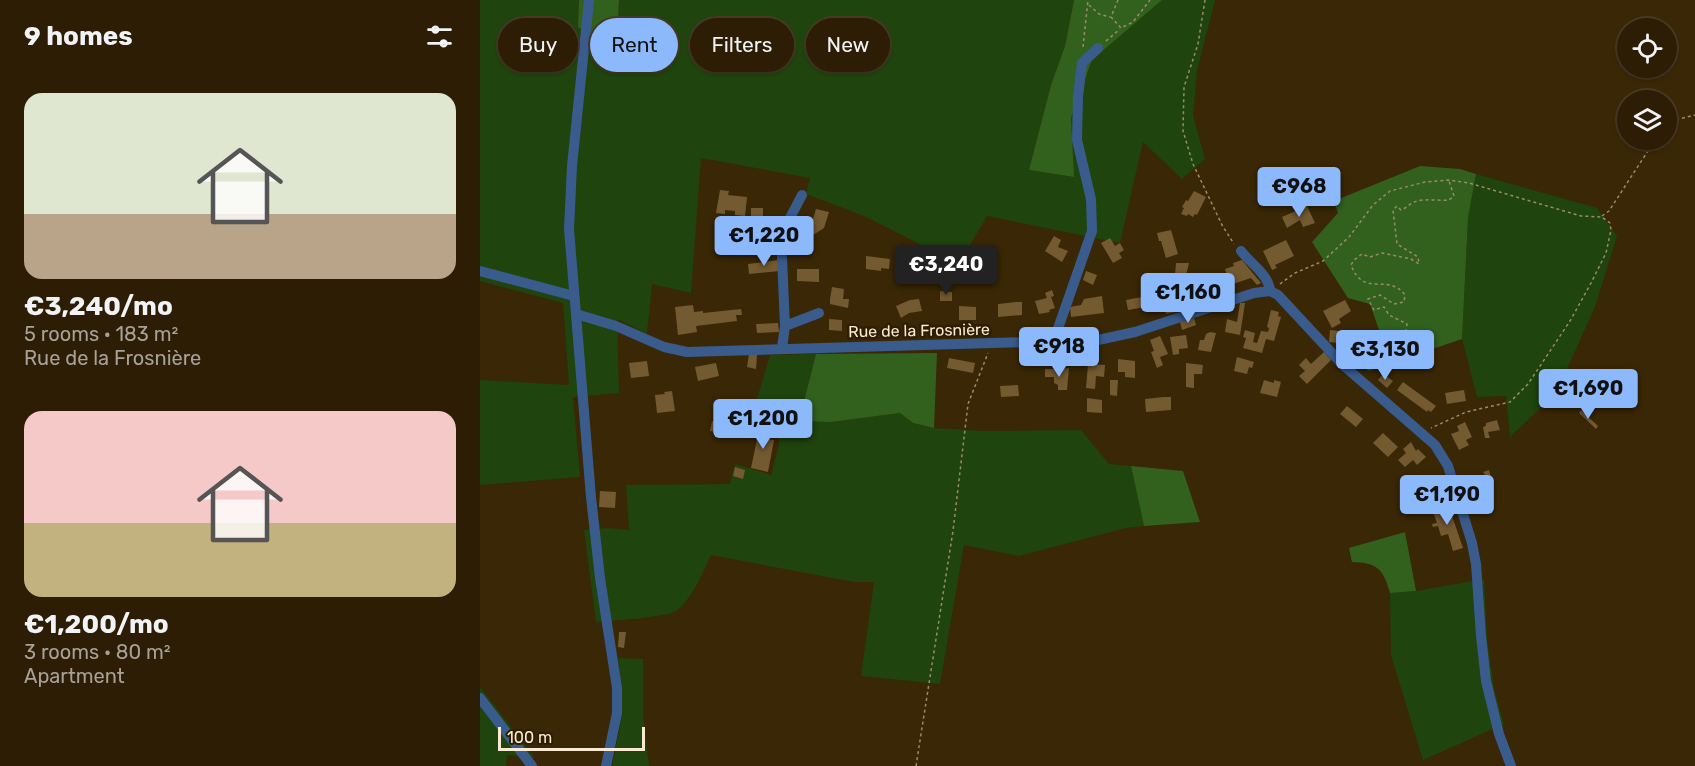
<!DOCTYPE html>
<meta charset="utf-8">
<style>
body{margin:0;font-family:Rubik,sans-serif;background:#34260e;color:#f1f3f6;height:100vh;display:flex;flex-direction:column;font-size:22px;white-space:nowrap}
*{box-sizing:border-box;margin:0}
p{font-size:20px;color:#a6a29a}
.icon{flex:none;width:33px;height:33px;fill:none;stroke:currentColor;stroke-width:2;stroke-linecap:round;stroke-linejoin:round}
.map{position:relative;flex:1;overflow:hidden}
.drawer{display:flex;flex-direction:column;background:#2c1d04;width:480px}
.drawer>*{flex:none}
.guide{position:absolute;left:18px;top:18px;width:570px;height:54px;display:flex;gap:12px}
.tools{position:absolute;left:1137px;top:18px;display:grid;gap:12px}
.tools a{display:grid;place-items:center;width:60px;height:60px;border-radius:50%;background:#2c1d04;box-shadow:0 2px 4px #0004,0 0 0 2px #483b26;font-size:30px}
.scale{position:absolute;left:18px;bottom:15px;width:147px;box-sizing:border-box;padding-left:6px;border:3px solid #faead4;border-top:0;font-size:16px;line-height:21px;white-space:nowrap;color:#faead4;-webkit-text-stroke:4px #2f1d00;paint-order:stroke}
.price{position:absolute;translate:-50% -51px;padding:0 14px;border-radius:6px;background:#8bb9fc;color:#111;font-size:20px;line-height:39px;filter:drop-shadow(0 2px 3px #0008)}
.price::after{content:'';position:absolute;left:50%;top:36px;width:18px;height:14px;margin-left:-9px;background:inherit;clip-path:polygon(0 0,100% 0,50% 100%)}
.price.selected{background:#222;color:#fff}
ul{padding:0;list-style:none}
li{display:grid;align-content:center;gap:12px;height:318px;padding:0 24px}
li span{display:grid;place-items:center;height:186px;border-radius:18px;color:#555}
li>.icon{margin-inline-start:auto}
span .icon{width:108px;height:108px;fill:#fffc;stroke-width:1}
li b{font-size:26px}
h2{display:flex;justify-content:space-between;align-items:center;height:72px;padding:0 24px;font-size:26px}
.tag{padding:0 21px;border-radius:27px;background:#2c1d04;box-shadow:0 2px 4px #0004,0 0 0 2px #483b26;font-size:21px;line-height:54px}
.tag.selected{background:#8bb9fc;color:#111}
main{display:flex;flex:1;min-height:0}
.map>svg:first-child{display:block}
.green{fill:#1f440d}
.forest{fill:#32611e}
.building{fill:#745a30}
.lines{fill:none;stroke-linecap:round;stroke-linejoin:round}
.path{stroke:#9c8a6e;stroke-width:1.5;stroke-dasharray:3 3;stroke-linecap:butt}
.street{stroke:#3a5c8d;stroke-width:10}
.labels{text-anchor:middle;stroke-width:5;stroke-linejoin:round;paint-order:stroke}
.street-label{font-size:16px;fill:#faead4;stroke:#2f1d00}
</style>
<main>
<section class="drawer">
<h2>9 homes<svg class="icon" aria-label="filters" viewBox="0 0 24 24"><path d="M4 7h16M4 17h16"/><circle cx="9" cy="7" r="2"/><circle cx="15" cy="17" r="2"/></svg></h2>
<ul>
<li><span style="background:linear-gradient(#dfe7d0 65%,#b9a48a 0)"><svg class="icon" aria-label="home" viewBox="0 0 24 24"><path d="M3 11l9-7 9 7M6 9v11h12V9"/></svg></span><div><b>€3,240/mo</b><p>5 rooms · 183 m²</p><p>Rue de la Frosnière</p></div></li>
<li><span style="background:linear-gradient(#f6c9c9 60%,#c2b280 0)"><svg class="icon" aria-label="home" viewBox="0 0 24 24"><path d="M3 11l9-7 9 7M6 9v11h12V9"/></svg></span><div><b>€1,200/mo</b><p>3 rooms · 80 m²</p><p>Apartment</p></div></li>
</ul>
</section>
<div class="map">
<svg width="1215" height="766" viewBox="0 0 1215 766">
<rect width="100%" height="100%" fill="#3a2705"/>
<g class="green">
<polygon points="0,0 99,0 98,27 135,57 139,0 594,0 585,46 571,85 549,170 593,177 591,118 612,60 682,0 735,0 717,71 713,115 725,159 702,179 663,142 640,243 507,216 479,264 384,216 326,194 330,178 221,158 211,293 172,284 167,334 137,319 139,393 93,397 100,477 0,485 0,380 89,385 83,303 0,281"/>
<polygon points="996,174 1117,208 1137,236 1115,307 1076,393 1030,437 1026,396 997,397 982,339 988,218"/>
<path d="M336,354L319,421L351,422L420,413L433,423L454,428L503,431L601,430L629,464L651,466L664,526L646,528L539,556L484,545L460,684L381,676L394,582H374L231,555C223,573 212,599 196,611C187,617 130,621 116,622L104,530L128,528L149,530L146,485L250,484L255,464L291,475L299,445L298,409L276,402L290,355Z"/>
<polygon points="1004,579 1007,638 1014,689 1024,724 943,760 911,655 910,593 936,591"/>
<polygon points="138,658 163,659 163,714 169,766 132,766 140,726 142,703"/>
<polygon points="0,687 55,758 27,755 26,766 0,766"/>
</g>
<g class="forest">
<polygon points="99,0 139,0 136,57 98,27"/>
<polygon points="594,0 682,0 612,60 591,118 594,177 549,170 571,85 585,46"/>
<polygon points="940,166 980,169 996,174 988,218 982,339 888,371 880,355 899,330 890,304 868,298 832,242 858,213 854,201"/>
<polygon points="457,353 454,428 433,423 420,413 351,422 319,421 336,354"/>
<polygon points="651,466 703,471 720,522 664,526"/>
<path d="M925,532L936,591L910,593C903,568 897,563 872,562L869,548Z"/>
</g>
<g class="building">
<polygon points="240,190 249,191 248,195 267,197 265,216 255,215 255,211 245,210 245,214 236,213"/>
<polygon points="714,191 726,197 717,215 715,214 713,217 708,214 707,216 701,214 704,208 702,207 706,200 708,201"/>
<polygon points="827,206 835,223 823,227 820,220 807,228 802,217"/>
<rect x="271" y="208" width="12" height="22"/>
<polygon points="336,209 349,212 344,228 330,237 326,236 321,222 327,219 333,219"/>
<polygon points="691,230 698,254 686,258 681,241 679,241 677,233"/>
<polygon points="574,236 581,240 578,247 588,251 582,262 565,251"/>
<polygon points="630,238 635,246 640,243 644,250 639,253 642,258 633,263 621,243"/>
<polygon points="806,240 814,256 795,265 797,268 792,270 783,251"/>
<polygon points="386,256 410,259 409,269 401,268 401,271 386,269"/>
<polygon points="299,260 300,271 269,274 268,264"/>
<polygon points="762,260 781,283 777,285 771,278 741,288 743,295 735,298 729,281 747,275 745,269 754,266 753,263"/>
<polygon points="696,263 709,263 706,275 695,275"/>
<polygon points="317,269 339,269 339,282 317,281"/>
<polygon points="606,271 617,275 613,285 603,280"/>
<polygon points="711,285 711,289 725,287 727,298 693,303 690,287 701,286 701,290 705,290 704,286"/>
<polygon points="352,287 364,289 363,299 369,299 368,308 350,304 350,299"/>
<polygon points="572,290 574,296 571,297 575,308 569,310 570,312 559,314 555,301 567,298 565,293"/>
<polygon points="460,291 472,292 472,301 460,301"/>
<polygon points="673,295 675,304 670,305 671,306 648,310 646,300"/>
<polygon points="622,296 624,313 591,317 590,307 601,305 604,299"/>
<polygon points="439,299 442,311 429,313 421,318 416,306 430,300"/>
<polygon points="865,300 871,311 859,319 861,323 852,328 843,311"/>
<polygon points="536,302 542,302 542,315 518,317 518,304"/>
<polygon points="694,303 696,312 686,314 684,305"/>
<polygon points="760,303 765,303 760,335 745,332 747,319 757,322"/>
<polygon points="213,305 214,312 223,311 223,313 261,309 262,315 256,315 257,321 216,326 217,332 198,335 195,307"/>
<polygon points="479,306 496,307 496,320 479,320"/>
<polygon points="791,310 799,312 798,316 801,317 794,341 786,339 782,353 763,348 766,338 763,337 765,330 775,333 773,342 777,343 781,331 788,332 789,328 787,327"/>
<polygon points="714,318 716,325 702,330 700,322"/>
<polygon points="349,319 362,320 362,331 349,330"/>
<polygon points="298,323 299,332 277,333 276,324"/>
<polygon points="850,330 859,331 859,334 863,334 862,339 859,338 858,343 849,342"/>
<polygon points="881,331 887,341 878,346 873,336"/>
<polygon points="730,332 736,333 731,352 718,350 720,340 724,340 726,334"/>
<polygon points="706,335 708,348 699,349 699,354 693,355 690,337"/>
<polygon points="680,336 688,354 680,357 683,365 677,368 671,352 674,351 670,340"/>
<polygon points="844,352 851,360 827,384 819,376 825,371 819,365 826,358 831,364"/>
<polygon points="269,354 277,355 276,369 267,367"/>
<polygon points="757,357 774,362 772,368 769,367 767,374 754,371"/>
<polygon points="469,358 495,363 493,373 467,368"/>
<polygon points="638,359 655,361 655,378 645,377 645,372 638,372"/>
<polygon points="167,361 169,376 151,378 149,363"/>
<polygon points="236,363 239,376 218,381 215,367"/>
<polygon points="706,363 723,365 722,374 714,374 714,388 706,387"/>
<polygon points="608,364 625,365 624,377 616,376 615,389 606,388"/>
<polygon points="589,368 587,390 578,390 578,385 574,383 574,377 565,377 565,369 576,369 577,372 581,372 582,369"/>
<polygon points="903,374 913,381 907,388 898,380"/>
<polygon points="630,380 638,380 637,396 630,395"/>
<polygon points="784,380 794,383 794,380 801,382 797,397 780,393"/>
<polygon points="923,382 956,406 951,412 948,410 947,412 917,390"/>
<polygon points="538,385 539,396 521,397 520,386"/>
<polygon points="984,390 986,401 967,404 965,393"/>
<polygon points="192,391 195,411 177,413 175,395 185,394 184,392"/>
<polygon points="683,397 691,397 691,410 666,412 665,399"/>
<polygon points="607,398 622,400 622,413 607,412"/>
<polygon points="867,406 883,419 876,427 860,414"/>
<polygon points="1101,410 1118,426 1116,429 1099,413"/>
<polygon points="238,416 247,417 246,422 252,423 249,435 230,431 232,421 237,422"/>
<polygon points="1017,420 1020,430 1008,432 1010,438 1005,438 1003,427 1006,426 1006,423"/>
<polygon points="985,422 992,437 986,440 989,445 979,450 971,434 979,431 977,426"/>
<polygon points="280,425 290,428 288,439 294,440 288,472 271,468"/>
<polygon points="903,433 918,447 908,457 893,443"/>
<polygon points="931,442 936,451 938,449 946,457 937,465 933,460 925,467 918,460 926,453 923,449"/>
<polygon points="255,467 265,470 263,479 253,476"/>
<polygon points="1009,470 1012,481 1007,482 1007,485 986,491 984,481 1005,475 1003,472"/>
<polygon points="957,477 961,482 964,480 968,486 965,488 967,490 958,497 956,495 952,498 943,487"/>
<polygon points="120,491 136,492 135,508 119,507"/>
<polygon points="968,504 983,548 973,551 968,534 961,536 958,526 953,527 952,524 957,523 952,509"/>
<polygon points="139,632 146,632 144,648 138,647"/>
</g>
<g class="lines">
<g class="path">
<polyline points="638,0 631,17 641,28 653,22 670,0"/>
<polyline points="725,0 718,44 704,87 703,131 713,164 742,225 754,244"/>
<polyline points="609,5 619,14 630,17"/>
<polyline points="626,41 640,29"/>
<polyline points="603,47 608,0"/>
<polyline points="1186,126 1195,120 1215,115"/>
<polyline points="1122,216 1129,211 1175,140"/>
<polyline points="800,284 815,273 843,261 869,237 893,205 910,191 945,182 968,180 989,183 1101,216 1122,217 1130,223 1131,230 1126,253 1111,283 1090,321 1048,384 1030,402 986,412 951,428"/>
<path d="M872,360L921,335L926,330L927,324L909,315L904,307L894,310L888,299L900,295L914,304L924,302L925,295C908,272 884,299 871,265L874,260L882,254L890,257L902,253L931,259L939,264L938,257L917,244L913,210L917,206L921,210C927,208 929,204 934,202C944,198 958,201 969,200L974,196L969,181"/>
<polyline points="436,766 473,531 488,404 508,353"/>
</g>
<g class="street">
<polyline points="109,0 92,166 89,229 111,497 120,578 137,688 137,713 126,766"/>
<path d="M761,251C771,264 789,275 790,291"/>
<polyline points="0,271 94,296"/>
<polyline points="96,314 136,326 184,347 207,352 618,340 655,332 774,293 790,291 798,295 863,365 955,445 968,466 992,543 996,564 1001,636 1006,681 1019,734 1031,766"/>
<polyline points="305,326 339,313"/>
<polyline points="574,340 612,231 611,199 597,140 598,97 602,63 618,48"/>
<polyline points="302,348 305,326 301,235 322,195"/>
<polyline points="0,698 52,766"/>
</g>
</g>
<g class="labels">
<g class="street-label">
<text transform="translate(439 330) rotate(-1)" y="6">Rue de la Frosnière</text>
</g>
</g>
</svg>
<div class="tools">
<a><svg class="icon" aria-label="locate" viewBox="0 0 24 24"><circle cx="12" cy="12" r="6"/><path d="M12 2v4M12 18v4M2 12h4M18 12h4"/></svg></a>
<a><svg class="icon" aria-label="layers" viewBox="0 0 24 24"><path d="M12 4l9 5-9 5-9-5zM3 14l9 5 9-5"/></svg></a>
</div>
<div class="scale">100 m</div>
<b class="price" style="left:819px;top:218px">€968</b>
<b class="price" style="left:284px;top:267px">€1,220</b>
<b class="price selected" style="left:466px;top:296px">€3,240</b>
<b class="price" style="left:708px;top:324px">€1,160</b>
<b class="price" style="left:579px;top:378px">€918</b>
<b class="price" style="left:905px;top:381px">€3,130</b>
<b class="price" style="left:1108px;top:420px">€1,690</b>
<b class="price" style="left:283px;top:450px">€1,200</b>
<b class="price" style="left:967px;top:526px">€1,190</b>
<div class="guide">
<a class="tag">Buy</a>
<a class="tag selected">Rent</a>
<a class="tag">Filters</a>
<a class="tag">New</a>
</div>
</div>
</main>
